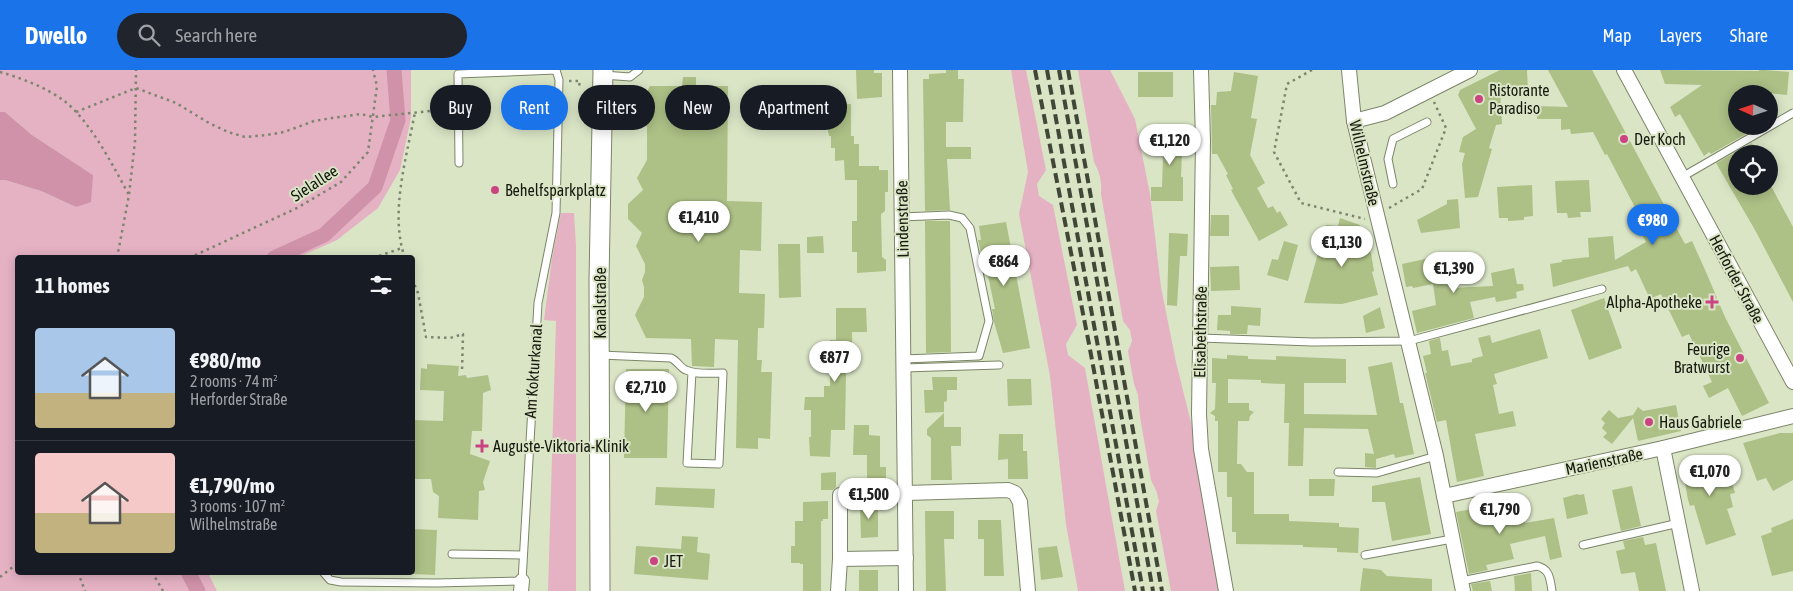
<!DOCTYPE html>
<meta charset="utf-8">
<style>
body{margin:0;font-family:"Asap Condensed",sans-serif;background:#20242c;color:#f1f3f6;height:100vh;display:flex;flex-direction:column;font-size:19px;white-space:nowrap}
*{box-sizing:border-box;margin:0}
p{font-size:16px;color:#9ea1a6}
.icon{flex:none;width:28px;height:28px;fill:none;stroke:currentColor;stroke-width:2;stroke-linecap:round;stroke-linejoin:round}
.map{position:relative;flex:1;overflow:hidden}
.sheet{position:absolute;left:15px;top:185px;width:400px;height:320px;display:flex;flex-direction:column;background:#171b24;border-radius:5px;box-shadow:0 2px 12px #0003}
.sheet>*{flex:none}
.banner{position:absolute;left:430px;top:15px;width:475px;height:45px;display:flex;gap:10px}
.needle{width:32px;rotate:273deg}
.controls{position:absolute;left:1728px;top:15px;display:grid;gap:10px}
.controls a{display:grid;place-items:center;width:50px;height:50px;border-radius:50%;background:#171b24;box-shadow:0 2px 12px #0003;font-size:25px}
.price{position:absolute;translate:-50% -42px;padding:0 11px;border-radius:18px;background:#fff;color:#222;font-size:16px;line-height:32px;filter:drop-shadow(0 1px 2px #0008)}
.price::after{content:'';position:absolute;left:50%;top:30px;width:15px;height:11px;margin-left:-8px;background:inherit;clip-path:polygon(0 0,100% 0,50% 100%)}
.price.selected{background:#1a73e8;color:#fff}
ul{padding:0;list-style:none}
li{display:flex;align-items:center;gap:15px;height:125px;padding:0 20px}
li+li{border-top:1px solid #363941}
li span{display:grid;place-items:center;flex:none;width:140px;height:100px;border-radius:5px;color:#555}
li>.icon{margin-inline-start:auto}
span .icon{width:60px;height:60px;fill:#fffc;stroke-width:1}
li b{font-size:21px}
h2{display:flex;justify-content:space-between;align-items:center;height:60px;padding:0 20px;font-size:21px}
.chip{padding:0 18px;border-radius:22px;background:#171b24;box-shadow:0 2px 12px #0003;font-size:18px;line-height:45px}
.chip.selected{background:#1a73e8;color:#fff}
header{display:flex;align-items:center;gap:30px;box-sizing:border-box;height:70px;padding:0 25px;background:#1a73e8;color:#fff}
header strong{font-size:24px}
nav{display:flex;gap:28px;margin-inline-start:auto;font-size:18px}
.search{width:350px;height:45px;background:#20242c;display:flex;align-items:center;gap:12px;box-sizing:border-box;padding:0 18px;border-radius:28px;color:#9ea1a6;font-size:19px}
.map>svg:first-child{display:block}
.green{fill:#e5b2c4}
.water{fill:#d092a9}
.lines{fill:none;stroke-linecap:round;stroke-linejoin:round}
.canal{stroke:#d092a9;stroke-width:15}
.building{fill:#adc086}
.service-casing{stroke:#7b8568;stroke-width:9}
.minor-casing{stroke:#7b8568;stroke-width:16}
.secondary-casing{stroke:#7b8568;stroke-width:21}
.path{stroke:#7d846f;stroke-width:2.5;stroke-dasharray:2.5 4;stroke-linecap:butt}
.service{stroke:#fff;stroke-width:7}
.minor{stroke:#fff;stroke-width:14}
.secondary{stroke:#fff;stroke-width:19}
.rail{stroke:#414737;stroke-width:4;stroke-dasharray:10 5;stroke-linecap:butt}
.poi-dot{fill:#cb4482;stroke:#dae5c6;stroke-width:2}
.labels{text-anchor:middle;stroke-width:4;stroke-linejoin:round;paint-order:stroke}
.poi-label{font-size:16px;fill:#15190e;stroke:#dae5c6;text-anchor:start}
.street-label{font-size:16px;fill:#15190e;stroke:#dae5c6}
</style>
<header>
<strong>Dwello</strong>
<div class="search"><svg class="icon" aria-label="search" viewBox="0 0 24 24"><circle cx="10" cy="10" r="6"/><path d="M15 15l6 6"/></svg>Search here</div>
<nav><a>Map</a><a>Layers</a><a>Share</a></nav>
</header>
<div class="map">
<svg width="1793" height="521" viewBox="0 0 1793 521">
<rect width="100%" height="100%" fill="#dae5c6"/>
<g class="green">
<polygon points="0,0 411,0 411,48 400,100 378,138 337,170 299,187 18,188 18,502 208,503 217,521 0,521 0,110 5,110 41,121 76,137 93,105 32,65 5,42 0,42"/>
<polygon points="1011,0 1026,0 1046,100 1037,114 1039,126 1053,135 1077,255 1066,274 1068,285 1085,298 1125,521 1078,521 1066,454 1050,306 1019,144 1028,102"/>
<path d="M1078,0H1110L1135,49L1150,124L1161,217L1176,292L1198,381L1222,521H1171L1156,441L1159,431L1156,420L1151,410L1140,347L1138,325L1134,314L1128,281L1132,271L1130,260L1123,251L1101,124C1102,112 1100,103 1094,92Z"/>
<polygon points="561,143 574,143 576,176 576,521 548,521 556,251 544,250 552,188"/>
</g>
<polygon class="water" points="0,42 5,42 32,65 93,105 91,132 76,137 41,121 5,110 0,110"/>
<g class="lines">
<g class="canal">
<polyline points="274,188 324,165 375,117 398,50 394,0"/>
<polyline points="188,502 198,521"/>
</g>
</g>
<g class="building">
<polygon points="856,0 874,0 874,3 882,3 882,27 857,29"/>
<polygon points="946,0 958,0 958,9 964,9 963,52 946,52 946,77 971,77 971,89 947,89 950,140 925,141 923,9 929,9 929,4 946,3"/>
<polygon points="1500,0 1527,0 1528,20 1500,20 1502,54 1496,55 1489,78 1492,79 1478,127 1465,128 1462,94 1465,83 1459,82 1463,67 1476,59 1458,25 1459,23 1460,20"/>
<polygon points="1548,0 1592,0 1685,174 1692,171 1706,202 1725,247 1769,333 1742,346 1728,318 1709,328 1703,316 1712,312 1689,264 1682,267 1661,224 1650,229 1636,199 1631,202 1628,196 1553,217 1550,194 1562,192 1562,190 1589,187 1588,168 1613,166 1615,190 1646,172 1635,151 1639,149 1638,146 1639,145 1607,84 1605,85 1593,62 1571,64 1570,59 1561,60 1561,49 1537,49 1537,36 1568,37"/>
<polygon points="1660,0 1759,1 1759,0 1765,0 1789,2 1787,25 1749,21 1749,24 1736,24 1736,56 1742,56 1746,64 1711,84 1709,82 1704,86 1680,44 1675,47 1670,37 1702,15 1665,14"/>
<rect x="1138" y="2" width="35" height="25"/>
<polygon points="1234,2 1258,6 1251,48 1257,49 1250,85 1265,113 1257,118 1268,138 1273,136 1277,143 1280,141 1288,155 1259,171 1231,120 1233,119 1226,105 1228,104 1217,84 1212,84 1211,35 1216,35 1217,22 1231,21"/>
<polygon points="683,7 696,7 696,16 728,16 727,131 762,132 761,181 740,180 739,223 765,224 764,258 758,258 757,290 762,290 761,302 772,302 770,369 758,368 758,379 736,378 738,270 715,269 714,297 692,296 691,269 646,268 635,245 644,227 644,217 642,210 645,202 645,194 636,176 642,163 628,149 628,134 643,120 637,108 647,90 647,57 638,39 650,16 682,16"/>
<polygon points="851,34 851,66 854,66 854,74 859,74 859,96 879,96 879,100 888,100 888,122 885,122 885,141 881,144 882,187 886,190 886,201 857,203 857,182 852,182 852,151 857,151 857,110 845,110 844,90 835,91 835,78 831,78 831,66 829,66 823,35"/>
<polygon points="1157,59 1183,60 1181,107 1183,107 1183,131 1151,131 1151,117 1162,117 1163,85 1156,85"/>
<polygon points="1752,73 1754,78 1744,84 1736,84 1736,116 1771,116 1793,157 1793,232 1755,160 1716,93"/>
<polygon points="1589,110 1591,142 1580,142 1581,147 1568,148 1567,143 1557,143 1555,111"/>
<polygon points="1532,115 1533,146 1524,147 1524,150 1508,151 1508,148 1499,148 1497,117"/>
<polygon points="1458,129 1460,158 1421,163 1417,150 1447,134 1447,130"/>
<polygon points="1211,145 1229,145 1229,166 1210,166"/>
<polygon points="1340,148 1360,155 1356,169 1368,172 1366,178 1371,183 1374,201 1372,202 1378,225 1342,234 1304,233 1326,155 1338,156"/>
<polygon points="925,151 950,151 951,282 926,283"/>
<polygon points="1006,152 1030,278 1003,283 994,252 992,239 995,239 987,201 985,201 978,170 981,170 979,156"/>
<polygon points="1169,163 1188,164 1187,186 1180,186 1177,236 1167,235"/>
<polygon points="823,166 824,183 807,183 807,167"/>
<polygon points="1284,171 1298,175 1288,211 1267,205 1272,189 1278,190"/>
<polygon points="778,174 800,174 801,227 779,228"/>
<polygon points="1425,189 1433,189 1437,192 1438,198 1448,196 1452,218 1493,216 1491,203 1514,198 1517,214 1523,214 1524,220 1516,222 1517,228 1496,232 1495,227 1470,232 1474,248 1417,263 1412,241 1436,235 1433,214 1413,218 1412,216 1406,217 1402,194"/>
<polygon points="1239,196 1240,220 1211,221 1210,197"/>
<polygon points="1604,228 1622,278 1589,290 1571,240"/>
<polygon points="1231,236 1261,238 1260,256 1248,255 1247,264 1230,264 1230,261 1217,260 1218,245 1231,245"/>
<polygon points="1380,237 1385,258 1366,263 1363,246"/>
<polygon points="836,238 866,238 867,262 852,262 853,302 846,302 845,360 831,360 830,387 810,386 809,367 811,367 811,340 804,340 805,327 824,327 824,316 830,316 830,270 836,270"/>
<polygon points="1540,259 1548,288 1494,304 1497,314 1493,315 1499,344 1513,341 1516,356 1475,364 1484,406 1457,412 1446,350 1437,352 1425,303 1427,303 1423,286 1431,284 1429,271 1440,268 1442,281 1448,280 1451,296 1472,292 1472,289 1483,286 1478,268 1490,265 1492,273"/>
<polygon points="1227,285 1248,286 1248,289 1276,290 1276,286 1346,289 1346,313 1304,313 1304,344 1377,345 1368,297 1392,292 1400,333 1403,333 1414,384 1395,388 1394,384 1376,389 1376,398 1365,397 1365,383 1374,384 1368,359 1304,358 1303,396 1288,396 1289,353 1284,353 1285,314 1261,313 1261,310 1228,309 1228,333 1249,333 1249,340 1254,342 1250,346 1249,351 1238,351 1237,394 1241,394 1247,402 1254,402 1254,444 1289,444 1289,451 1339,453 1339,457 1359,458 1358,483 1337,482 1337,478 1303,477 1303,475 1236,474 1236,462 1232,462 1232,427 1227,427 1227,402 1218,402 1218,351 1215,351 1215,346 1210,343 1215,339 1216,313 1212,313 1212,288 1227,289"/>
<polygon points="427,294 459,296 458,306 466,305 467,308 488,305 491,320 483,323 482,361 472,361 470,384 490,391 483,412 485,420 479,421 478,450 438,448 439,426 433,422 431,409 412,409 412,350 443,351 444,321 420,320 421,298 427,299"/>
<polygon points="626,299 669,299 667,388 624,388"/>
<polygon points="932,307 957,307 957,320 947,320 947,331 944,332 944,342 925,343 924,320 933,320"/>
<polygon points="1007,309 1031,309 1032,335 1008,336"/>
<polygon points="1676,335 1681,361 1638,371 1633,348 1612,374 1603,367 1607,363 1602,358 1605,353 1601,349 1609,340 1618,348 1633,345 1638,337 1643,341"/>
<polygon points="944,343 944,357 961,357 961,376 951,376 952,410 931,410 931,368 927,365 927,359"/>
<polygon points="854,355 869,355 869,365 880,366 880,397 886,397 886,415 878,414 878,419 867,419 867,385 853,385"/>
<polygon points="1780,363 1793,363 1793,410 1773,421 1766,408 1757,411 1743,373"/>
<polygon points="999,364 1023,364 1023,381 1027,381 1028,409 1008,409 1008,389 998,390"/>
<polygon points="1706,385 1709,397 1726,392 1735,423 1730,424 1733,437 1727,439 1736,465 1706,475 1694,435 1690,436 1688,430 1682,396 1685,391"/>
<polygon points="836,402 836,417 833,420 821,420 821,403"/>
<polygon points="1420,407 1431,464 1392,471 1385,432 1372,432 1372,416"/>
<polygon points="1309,409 1335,409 1334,426 1309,426"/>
<polygon points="1632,416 1641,456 1621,461 1612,420"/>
<polygon points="656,417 715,419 714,438 655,435"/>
<polygon points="1577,424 1579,425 1584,424 1588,444 1567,449 1563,428"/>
<polygon points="828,431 828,449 823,449 823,451 821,451 821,521 803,521 803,494 800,494 800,493 791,493 791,476 795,476 795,451 803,451 803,432"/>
<polygon points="865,431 878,431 878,467 861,468 860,435 865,435"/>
<polygon points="1509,432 1512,452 1525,449 1525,453 1554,448 1562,487 1550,490 1545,466 1510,474 1514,489 1486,495 1488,500 1469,504 1456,442"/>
<polygon points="925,441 954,441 954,469 944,469 946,521 926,521"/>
<polygon points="1793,449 1793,501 1772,506 1761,466 1772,462 1771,458"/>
<polygon points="978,450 1001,450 1004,506 984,506 984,469 978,469"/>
<polygon points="412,459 437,460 435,505 412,504"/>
<polygon points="682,466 698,467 697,482 710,484 708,510 634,504 636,476 681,479"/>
<polygon points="1643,467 1645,475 1656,473 1666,521 1639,521 1635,502 1621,504 1616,481 1625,479 1623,471"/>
<polygon points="1057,476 1063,507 1041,510 1038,478"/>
<polygon points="1363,498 1381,500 1387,506 1432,509 1432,521 1360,521"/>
<rect x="859" y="500" width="19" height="21"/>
<polygon points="1531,503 1532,521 1515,521 1514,506"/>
<polygon points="1490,511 1492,521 1473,521 1471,514"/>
</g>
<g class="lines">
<g class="service-casing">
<g id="service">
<polyline points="603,5 630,7 639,0"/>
<polyline points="1682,107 1793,43"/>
<polyline points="1393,114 1388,89 1393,69 1427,52"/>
<polyline points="902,147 949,145 962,148 970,158 989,251 979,286 904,289"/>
<polyline points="1200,268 1312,272 1409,271 1602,219"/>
<path d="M600,285L671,288C678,291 680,298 686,300C696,305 712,303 723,303L719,394L687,393L692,302"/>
<polyline points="904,298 999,295"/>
<polyline points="1338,402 1377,403 1436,386"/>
<polyline points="1583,475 1679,453"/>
<polyline points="452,484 523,485"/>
<polyline points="1365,485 1452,469"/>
<polyline points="323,502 330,510 341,512 436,513 522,511 538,233 556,143 559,10 556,0 458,4 459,93"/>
<path d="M1461,511L1537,496C1550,499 1550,509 1552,521"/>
</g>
</g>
<g class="minor-casing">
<g id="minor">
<polyline points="900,0 906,521"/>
<polyline points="1201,0 1203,71 1199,344 1201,379 1226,521"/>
<polyline points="1349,0 1354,51 1436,386 1463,521"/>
<polyline points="1624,0 1793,312"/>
<polyline points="1354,51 1385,43 1470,0"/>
<polyline points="1663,378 1692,521"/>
<polyline points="906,423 1008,420 1015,423 1020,432 1028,521"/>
<polyline points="840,425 840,489 906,488"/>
<polyline points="1444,426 1663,378 1793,346"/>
<polyline points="521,521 522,511"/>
<polyline points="838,521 840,489"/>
</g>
</g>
<g class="secondary-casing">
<polyline id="secondary" points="600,521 599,210 603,0"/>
</g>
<g class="path">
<polyline points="1312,0 1287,14 1274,82 1301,133 1365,149"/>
<path d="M0,2C21,8 45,17 63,30C90,50 113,96 129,125"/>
<polyline points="569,11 580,11 579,16 582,16"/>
<polyline points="76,42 136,18 176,33 209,53 228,62 245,67 267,65 284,62 314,51 332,48 361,44 373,47 449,39"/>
<polyline points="1389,138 1422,119 1446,58 1434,32"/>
<polyline points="117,188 129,125 135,71 136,0"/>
<polyline points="189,188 297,138 341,112 368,82 377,16 373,0"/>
<polyline points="373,188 402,178"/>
<path d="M405,188C389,144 407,86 415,42"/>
<polyline points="412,209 418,223 426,267 450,268 463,264 462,301"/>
<polyline points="78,502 85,521"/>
<polyline points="152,502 163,521"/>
<polyline points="0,507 18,493"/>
</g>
<use href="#service" class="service"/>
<use href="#minor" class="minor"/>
<use href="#secondary" class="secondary"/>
<g class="rail">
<polyline points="1035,0 1089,274 1135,521"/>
<polyline points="1047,0 1143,521"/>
<polyline points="1059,0 1153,521"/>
<polyline points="1068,0 1162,521"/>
</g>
</g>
<g class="poi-dot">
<circle cx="1479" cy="29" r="5"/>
<circle cx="1624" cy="69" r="5"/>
<circle cx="495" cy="120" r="5"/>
<path d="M1709.5 224.5h5v5h5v5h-5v5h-5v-5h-5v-5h5z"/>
<circle cx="1740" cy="288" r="5"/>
<circle cx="1649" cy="352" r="5"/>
<path d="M479.5 368.5h5v5h5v5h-5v5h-5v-5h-5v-5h5z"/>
<circle cx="654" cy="491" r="5"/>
</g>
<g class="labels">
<g class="poi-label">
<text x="1489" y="26">Ristorante<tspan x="1489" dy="18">Paradiso</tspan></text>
<text x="1634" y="75">Der Koch</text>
<text x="505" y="126">Behelfsparkplatz</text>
<text x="1702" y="238" text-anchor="end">Alpha-Apotheke</text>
<text x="1730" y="285" text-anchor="end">Feurige<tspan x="1730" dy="18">Bratwurst</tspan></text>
<text x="1659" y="358">Haus Gabriele</text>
<text x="493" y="382">Auguste-Viktoria-Klinik</text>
<text x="664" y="497">JET</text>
</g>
<g class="street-label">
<text transform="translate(1365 93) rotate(77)" y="6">Wilhelmstraße</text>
<text transform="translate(314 113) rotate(-33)" y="6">Sielallee</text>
<text transform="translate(902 149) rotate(-91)" y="6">Lindenstraße</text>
<text transform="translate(1737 209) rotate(62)" y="6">Herforder Straße</text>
<text transform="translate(600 233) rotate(-90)" y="6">Kanalstraße</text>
<text transform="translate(1200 262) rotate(-89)" y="6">Elisabethstraße</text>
<text transform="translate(533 301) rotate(-86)" y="6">Am Kokturkanal</text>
<text transform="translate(1604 391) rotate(-12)" y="6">Marienstraße</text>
</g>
</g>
</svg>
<div class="controls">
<a><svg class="needle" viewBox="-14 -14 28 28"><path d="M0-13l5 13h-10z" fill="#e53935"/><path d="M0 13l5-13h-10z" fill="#9ea1a6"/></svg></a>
<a><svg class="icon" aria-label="locate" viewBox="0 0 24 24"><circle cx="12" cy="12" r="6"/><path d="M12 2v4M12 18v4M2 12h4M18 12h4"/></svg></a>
</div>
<b class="price" style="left:1170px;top:96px">€1,120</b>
<b class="price" style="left:699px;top:173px">€1,410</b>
<b class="price selected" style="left:1653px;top:176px">€980</b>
<b class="price" style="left:1342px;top:198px">€1,130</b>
<b class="price" style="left:1004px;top:217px">€864</b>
<b class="price" style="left:1454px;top:224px">€1,390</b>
<b class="price" style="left:835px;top:313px">€877</b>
<b class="price" style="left:646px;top:343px">€2,710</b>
<b class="price" style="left:1710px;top:427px">€1,070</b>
<b class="price" style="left:869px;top:450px">€1,500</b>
<b class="price" style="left:1500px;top:465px">€1,790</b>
<div class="banner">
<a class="chip">Buy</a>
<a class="chip selected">Rent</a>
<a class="chip">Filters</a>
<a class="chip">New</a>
<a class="chip">Apartment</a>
</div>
<section class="sheet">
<h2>11 homes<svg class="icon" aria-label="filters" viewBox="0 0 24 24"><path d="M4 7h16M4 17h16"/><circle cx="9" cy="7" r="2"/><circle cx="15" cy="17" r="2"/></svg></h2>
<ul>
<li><span style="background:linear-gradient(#a9c7e8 65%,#c2b280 0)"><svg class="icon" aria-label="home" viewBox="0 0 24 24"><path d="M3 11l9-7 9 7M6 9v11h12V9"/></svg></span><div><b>€980/mo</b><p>2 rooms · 74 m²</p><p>Herforder Straße</p></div></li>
<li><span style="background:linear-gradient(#f6c9c9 60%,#c2b280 0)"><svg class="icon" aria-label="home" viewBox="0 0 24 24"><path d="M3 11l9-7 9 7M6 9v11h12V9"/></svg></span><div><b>€1,790/mo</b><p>3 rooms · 107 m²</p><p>Wilhelmstraße</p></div></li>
</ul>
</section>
</div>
